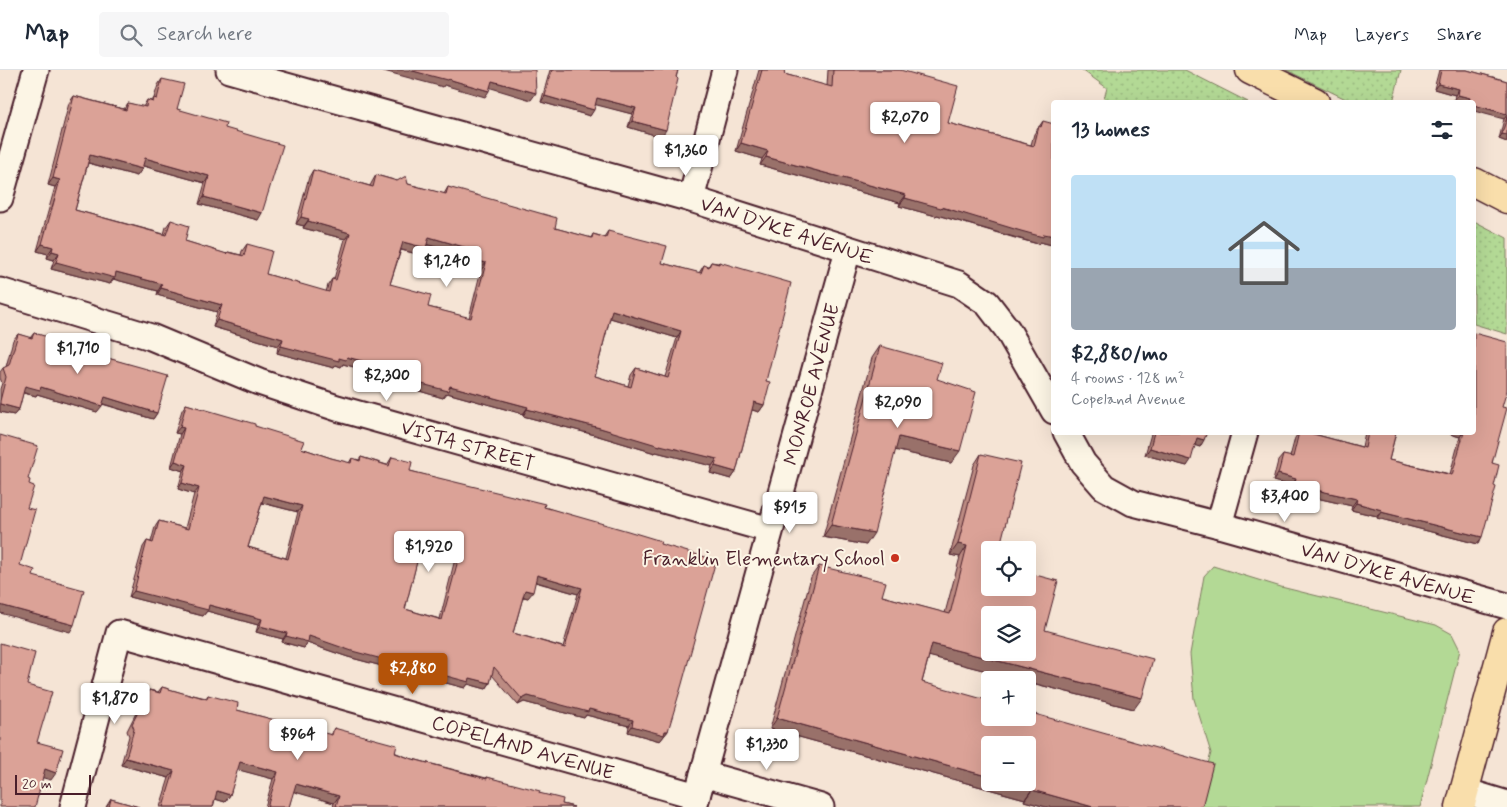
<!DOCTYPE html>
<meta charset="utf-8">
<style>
body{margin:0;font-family:Mynerve,sans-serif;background:#f6f6f7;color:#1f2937;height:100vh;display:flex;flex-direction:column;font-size:19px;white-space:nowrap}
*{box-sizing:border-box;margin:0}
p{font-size:16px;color:#747a83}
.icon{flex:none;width:28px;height:28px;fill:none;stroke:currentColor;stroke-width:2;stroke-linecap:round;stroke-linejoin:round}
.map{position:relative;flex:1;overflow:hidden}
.panel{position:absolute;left:1051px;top:30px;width:425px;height:335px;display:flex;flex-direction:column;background:#fff;border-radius:5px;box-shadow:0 5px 20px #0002}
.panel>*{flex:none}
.buttons{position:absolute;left:981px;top:471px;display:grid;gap:10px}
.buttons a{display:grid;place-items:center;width:55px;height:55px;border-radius:5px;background:#fff;box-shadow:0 5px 20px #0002;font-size:25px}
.scale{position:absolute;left:15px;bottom:12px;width:76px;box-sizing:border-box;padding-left:5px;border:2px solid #4a1f2b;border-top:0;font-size:14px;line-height:18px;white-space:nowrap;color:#4a1f2b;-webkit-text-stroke:4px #fcf5e5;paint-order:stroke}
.price{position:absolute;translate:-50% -42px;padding:0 11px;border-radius:5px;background:#fff;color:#222;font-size:16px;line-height:32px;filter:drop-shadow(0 1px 2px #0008)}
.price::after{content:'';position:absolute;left:50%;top:30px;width:15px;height:11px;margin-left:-8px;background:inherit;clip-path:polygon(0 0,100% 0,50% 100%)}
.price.active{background:#b45309;color:#fff}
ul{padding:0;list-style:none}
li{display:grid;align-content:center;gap:10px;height:265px;padding:0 20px}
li+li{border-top:1px solid #e0e1e3}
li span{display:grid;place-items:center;height:155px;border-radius:5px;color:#555}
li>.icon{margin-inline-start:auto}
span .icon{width:90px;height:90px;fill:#fffc;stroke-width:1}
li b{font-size:21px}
h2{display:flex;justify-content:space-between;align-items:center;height:60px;padding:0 20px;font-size:21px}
header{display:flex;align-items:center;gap:30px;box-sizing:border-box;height:70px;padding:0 25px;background:#fff;border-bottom:1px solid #e0e1e3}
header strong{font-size:24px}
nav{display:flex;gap:28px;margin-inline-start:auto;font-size:18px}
.search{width:350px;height:45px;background:#f6f6f7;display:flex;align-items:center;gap:12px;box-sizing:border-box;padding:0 18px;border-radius:5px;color:#747a83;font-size:19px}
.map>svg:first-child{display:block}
.grass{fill:url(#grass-dots);stroke:#7e7c60}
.park{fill:#b3d995;stroke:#7e7c60}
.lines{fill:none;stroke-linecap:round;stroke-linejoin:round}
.minor-casing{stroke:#4a1f2b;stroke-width:29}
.major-casing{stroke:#4a1f2b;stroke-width:31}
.minor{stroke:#fcf5e5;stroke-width:25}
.major{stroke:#f9deab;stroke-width:28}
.wall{fill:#bc8b82;stroke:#4a1f2b;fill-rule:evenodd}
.shaded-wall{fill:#99716a;stroke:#4a1f2b}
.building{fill:#dba297;stroke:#4a1f2b;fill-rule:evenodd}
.poi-dot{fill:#c8321e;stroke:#fcf5e5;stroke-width:2}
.labels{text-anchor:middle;stroke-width:4;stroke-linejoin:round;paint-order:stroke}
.street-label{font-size:20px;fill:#4a1f2b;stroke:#fcf5e5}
.poi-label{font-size:20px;fill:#4a1f2b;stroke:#fcf5e5;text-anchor:end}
</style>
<header>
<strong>Map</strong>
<div class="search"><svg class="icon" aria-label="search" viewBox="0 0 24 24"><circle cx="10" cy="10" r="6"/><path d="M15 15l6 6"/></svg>Search here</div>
<nav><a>Map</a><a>Layers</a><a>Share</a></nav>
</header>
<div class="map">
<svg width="1507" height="737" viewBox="0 0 1507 737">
<defs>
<pattern id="grass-dots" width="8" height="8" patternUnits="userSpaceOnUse" patternTransform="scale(1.25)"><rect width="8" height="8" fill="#b3d995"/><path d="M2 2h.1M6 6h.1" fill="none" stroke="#9bba81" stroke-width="1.8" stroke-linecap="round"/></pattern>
</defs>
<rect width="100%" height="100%" fill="#f5e4d5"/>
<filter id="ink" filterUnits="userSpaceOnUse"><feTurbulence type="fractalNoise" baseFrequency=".02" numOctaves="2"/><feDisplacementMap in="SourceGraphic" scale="10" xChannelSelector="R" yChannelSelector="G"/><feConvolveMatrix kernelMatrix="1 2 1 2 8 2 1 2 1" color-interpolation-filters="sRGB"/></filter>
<g filter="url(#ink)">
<g class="grass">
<polygon points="1082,0 1185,0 1248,32 1103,32 1107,18"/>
<polygon points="1286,0 1401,0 1393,32 1352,32"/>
<polygon points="1474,151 1507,168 1507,264 1474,254"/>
</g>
<polygon class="park" points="1213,496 1281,517 1436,555 1452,564 1460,580 1420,737 1196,737 1211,683 1194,629 1190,584 1204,506"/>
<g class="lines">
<g class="minor-casing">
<g id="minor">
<polyline points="229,0 691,129 959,214 987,233 1007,259 1054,341"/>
<polyline points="0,128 36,0"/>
<polyline points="691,129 725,0"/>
<polyline points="0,221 151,267 259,312 337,338 770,460"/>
<polyline points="1066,362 1083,393 1104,417 1133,433 1219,455 1507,536"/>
<polyline points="1219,455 1245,362"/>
<polyline points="703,704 821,737"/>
<polyline points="1464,721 1507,734"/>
<polyline points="73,737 119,563 697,726"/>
<polyline points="694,737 848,180"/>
</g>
</g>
<g class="major-casing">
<g id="major">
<polyline points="1250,0 1315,32"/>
<polyline points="1474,112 1507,129"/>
<polyline points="1460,737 1507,562"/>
</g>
</g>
<use href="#minor" class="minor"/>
<use href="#major" class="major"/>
</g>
<g class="wall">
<polygon points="550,0 678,0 661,67 628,57 632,44 596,34 590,46 541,32"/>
<polygon points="759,0 785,0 784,4 827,16 828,0 900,0 948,53 1031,75 1034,64 1043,51 1052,175 1040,172 1038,174 1015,168 937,145 936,146 899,136 900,133 760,95 762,89 736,81"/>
<polygon points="1439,0 1467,0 1507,11 1507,72 1499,69 1504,49 1474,32 1462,32 1454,30 1455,25 1434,19"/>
<path d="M162,9L177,39L225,58L258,150L199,134L205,113L143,96L142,99L137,106L88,93L75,140L164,164L166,157L171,150L185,171L226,184L228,182L241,185L242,181L247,174L266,204L326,222L328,215L332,209H334L345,169L303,158L304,156L296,154L309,107L313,100L370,116L372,112L376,105L444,124L448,117L555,158L591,168L593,164L604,167L608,161L662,193L699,203L704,195L708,197L711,192L718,193L719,192L766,311L764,335L759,342L752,340L736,402L731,409L710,403L712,396L656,382L655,383L595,365L523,346V344L447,323L443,328L406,317L408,312L343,294L341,297L336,295L334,298L277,283L278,276L213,257L217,242L157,225L158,221L113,209L110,214L51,199L54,190L47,188L48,184L37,181L55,117L48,115L69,33L74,26L124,39L128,33L143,37L147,30L152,31L154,28L158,15ZM427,175L466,185L464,195L481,200L469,248L428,237L390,214L401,180L421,185L426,178ZM610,248L677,268L665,307L636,298L631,305L628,316L595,306Z"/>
<polygon points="34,263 104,287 147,300 157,343 153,349 102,334 97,342 37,324 36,326 23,323 19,339 14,345 0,342 0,319 2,313 0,308 0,302 3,298 6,297 13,270 18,264 30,268"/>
<polygon points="880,276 937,309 951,393 895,380 866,475 823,467 872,288"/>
<path d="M186,334L255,356L301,378L331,388L349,393L352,388L359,390L361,387L387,395L392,387L410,401L544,437L660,474L668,661L660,671L628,662L629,656L586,645L584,648L524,632L518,635L492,605L490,613L486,619L468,614L465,618L348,587L307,573L304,578L282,572L283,569L256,562L258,555L207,541L203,546L129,527L143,477L147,471L151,472L155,457L159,451L185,458L194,424L178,419L183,401L171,397L180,364L175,363L182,340ZM262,433L298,442L286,488L248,477ZM421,475L456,485L440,549L405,539ZM535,512L578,524L563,577L513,563L523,527L528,528Z"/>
<polygon points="1502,337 1478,474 1377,448 1377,446 1351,440 1352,436 1312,427 1310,429 1290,423 1292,416 1273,411 1278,391 1283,385 1290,387 1295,368 1299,362 1306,362 1362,377 1365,362 1396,362 1389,390 1450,404 1460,367 1450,364 1450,362 1474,362"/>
<polygon points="1147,362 1207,362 1200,377 1195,375 1187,396 1145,385 1151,364"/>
<polygon points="981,384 990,480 990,518 1045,560 1134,639 1028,612 1028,610 1022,610 929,586 922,612 1202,737 1046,737 1024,731 1025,729 770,659 811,507 819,496 882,526 945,543 960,487 950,485 974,395"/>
<polygon points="162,617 192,626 193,625 206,628 208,625 237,640 330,665 334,658 409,688 486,708 487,707 539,723 562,734 574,737 333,737 334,733 293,721 289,737 265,737 273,709 237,699 230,725 225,732 215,729 213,737 160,737 169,708 121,695 129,666 127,661 144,627 149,620 158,622"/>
<polygon points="111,729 139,737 106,737"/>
</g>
<g class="shaded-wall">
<polygon points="380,0 409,0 448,9 489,21 485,27 444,15 443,17"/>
<polygon points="492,11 536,23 531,30 488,17"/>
<polygon points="1438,14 1459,19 1455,25 1434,19"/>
<polygon points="1458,25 1470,28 1467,32 1462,32 1454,30"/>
<polygon points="545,26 594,40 590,46 541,32"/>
<polygon points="597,28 636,38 632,44 593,34"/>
<polygon points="1474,35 1507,44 1507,45 1504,49 1474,41"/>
<polygon points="632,51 666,60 661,67 628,57"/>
<polygon points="1502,64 1507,65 1507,72 1499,69"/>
<polygon points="741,73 768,81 762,89 736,81"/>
<polygon points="90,85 142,99 137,106 85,92"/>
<polygon points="766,87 906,125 900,133 760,95"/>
<polygon points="145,88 209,106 205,113 140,95"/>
<polygon points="53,108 60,110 55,117 48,115"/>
<polygon points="204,127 262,143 258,150 199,134"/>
<polygon points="905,128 1054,166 1054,173 1052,175 1040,172 1038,174 937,145 936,146 899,136"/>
<polygon points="301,147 309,149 304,156 296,154"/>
<polygon points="308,151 350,163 345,169 303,158"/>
<polygon points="429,167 471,179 466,185 425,174"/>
<polygon points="403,172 426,178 421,185 398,179"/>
<polygon points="42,174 53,177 48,184 37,181"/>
<polygon points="52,181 59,183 54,190 47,188"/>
<polygon points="468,188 486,193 481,200 464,195"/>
<polygon points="56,192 116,202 162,214 158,221 113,209 110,214 51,199"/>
<polygon points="161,218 222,235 217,242 157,225"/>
<polygon points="612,240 681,261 677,268 607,247"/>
<polygon points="217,250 283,269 278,276 213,257"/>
<polygon points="281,276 339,288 347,287 413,305 408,312 343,294 341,297 336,295 334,298 277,283"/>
<polygon points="411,311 450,316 528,337 523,344 447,323 443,328 406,317"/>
<polygon points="25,316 41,317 102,336 97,342 37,324 36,326 21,322"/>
<polygon points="105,327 157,343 153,349 100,333"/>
<polygon points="754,332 764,335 759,342 749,339"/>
<polygon points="0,334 19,339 14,345 0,342"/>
<polygon points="527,339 600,358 717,389 712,396 656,382 655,383 595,365 523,346"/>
<polygon points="180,357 184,358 180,364 175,363"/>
<polygon points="1451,362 1463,362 1460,367 1450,364"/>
<polygon points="899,367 960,381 951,393 890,379"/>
<polygon points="1197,368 1204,370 1200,377 1193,375"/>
<polygon points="1150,378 1191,390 1187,396 1145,385"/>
<polygon points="175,391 187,395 183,401 171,397"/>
<polygon points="715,396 736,402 731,409 710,403"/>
<polygon points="1278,404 1296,409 1292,416 1273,411"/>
<polygon points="182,413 199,418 194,424 178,419"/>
<polygon points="1294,416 1316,420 1357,429 1352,436 1312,427 1310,429 1290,423"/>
<polygon points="264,426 302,436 298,442 259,432"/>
<polygon points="1356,433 1382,440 1377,446 1351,440"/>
<polygon points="1381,442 1482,467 1478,474 1377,448"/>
<polygon points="831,455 874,463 866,475 823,467"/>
<polygon points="423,468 461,479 456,485 419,474"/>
<polygon points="958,474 967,476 960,487 950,485"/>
<polygon points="537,505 582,518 578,524 533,511"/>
<polygon points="525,520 533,522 528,528 521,526"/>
<polygon points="134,521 209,535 262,549 258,555 207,541 203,546 129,527"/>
<polygon points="0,535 74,555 70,562 0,543"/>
<polygon points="260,556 287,563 283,569 256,562"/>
<polygon points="286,566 309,566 490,613 486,619 468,614 465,618 348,587 307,573 304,578 282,572"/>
<polygon points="932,574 1142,628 1134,639 1028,612 1028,610 1022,610 924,585"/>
<polygon points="528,626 589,639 633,650 629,656 586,645 584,648 524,632 518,635 522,629"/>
<polygon points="777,648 990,707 990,712 1011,712 1033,718 1025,729 770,659"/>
<polygon points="632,656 665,661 668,661 660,671 628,662"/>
<polygon points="126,688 174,701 169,708 121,695"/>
<polygon points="240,692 278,702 273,709 235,699"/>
<polygon points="45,699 56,703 51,710 40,707"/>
<polygon points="296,714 339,726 334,733 291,721"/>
<polygon points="1032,720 1093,737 1046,737 1024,731"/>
<polygon points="217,721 230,725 225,732 212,728"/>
</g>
<g class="building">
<polygon points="409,0 535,0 536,23 492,11 489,21 448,9 447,10"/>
<polygon points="552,0 678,0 676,7 678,9 666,60 632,51 636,38 597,28 594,40 545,26"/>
<polygon points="762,0 785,0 784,4 832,17 833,0 900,0 958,16 948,53 1034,76 1039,56 1041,57 1043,51 1054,54 1054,166 1044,164 1043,167 1021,161 942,137 941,138 905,128 906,125 766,87 768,81 741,73"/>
<polygon points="1441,0 1467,0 1507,11 1507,44 1474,35 1474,32 1469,32 1470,28 1458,25 1459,19 1438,14"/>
<path d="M162,9L184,14L177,39L226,53L225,58L283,75L262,143L204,127L209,106L145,88L142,99L90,85L75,140L166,165L171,150L189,156L185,171L227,184L228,182L244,186L247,174L272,181L266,204L329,222L332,209L336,210L350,163L308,151L309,149L301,147L313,100L373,117L376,105L397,111L406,106L408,114L446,124L448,117L557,148L555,158L592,168L593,164L606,168L608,161L667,176L662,193L701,203L704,195L709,197L711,192L719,194V192L791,213L766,311L770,312L764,335L754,332L736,402L715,396L717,389L660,375V376L600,358L527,339L528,337L498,329L450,316L448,321L411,311L413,305L347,287L346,290L339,288V291L281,276L283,269L217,250L222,235L161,218L162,214L116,202L115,208L56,192L59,183L52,181L53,177L42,174L60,110L53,108L74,26L126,40L128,33L146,37L147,30L153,32L154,28L157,29ZM429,167L471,179L468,188L486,193L471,248L428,237L431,225L390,214L403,172L426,178ZM612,240L681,261L668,308L636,298L631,317L595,306Z"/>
<polygon points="1507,47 1507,65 1502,64"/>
<polygon points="34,263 69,273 105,284 104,287 147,299 147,300 168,306 157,343 105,327 102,336 41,317 40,320 25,316 19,339 0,334 0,331 6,307 3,298 9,295 18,264 32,268"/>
<polygon points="1474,263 1507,272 1507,320 1502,337 1507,338 1492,393 1499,395 1494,416 1496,417 1482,467 1381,442 1382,440 1356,433 1357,429 1316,420 1315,422 1294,416 1296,409 1278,404 1283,385 1293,387 1299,362 1306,362 1365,378 1368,362 1396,362 1389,390 1452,405 1464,362 1474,362"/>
<polygon points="880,276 942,293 937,309 976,322 960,381 899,367 874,463 831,455"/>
<path d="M186,334L255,354V356L304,371L301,378L331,388L351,393L352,388L360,391L361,387L389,396L392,387L412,392L410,401L545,434L544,437L628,461L661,471L660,474L716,490L682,614L668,661H665L664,665L632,656L633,650L589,639L588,642L528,626L522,629L494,597L490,613L470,608L469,612L352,581L309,566L308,572L286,566L287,563L260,556L262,549L209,535L208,540L134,521L147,471L153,473L159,451L188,459L199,418L182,413L187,395L175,391L184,358L180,357ZM264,426L302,436L288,489L248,477ZM423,468L461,479L442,550L405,539ZM537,505L582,518L565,578L513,563L525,520L533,522Z"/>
<polygon points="1154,362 1207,362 1204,370 1197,368 1191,390 1150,378"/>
<polygon points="0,365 38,376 28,409 30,410 29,414 34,416 27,438 35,440 20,495 35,500 33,506 84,520 74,555 0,535"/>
<path d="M981,384L1021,393L999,480H990V518H1028V503L1058,511L1045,560L1153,589L1142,628L932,574L922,612L990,631V648H1028V642L1213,694L1202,737H1093L1032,720L1033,718L1011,712H1028V675H990V707L777,648L819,496L886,512L882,526L950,544L967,476L958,474ZM990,545H1028V582H990Z"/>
<polygon points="0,573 35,583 27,615 52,622 37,672 63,679 56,703 45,699 35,737 0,737"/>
<polygon points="162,617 193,626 193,625 207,629 208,625 238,633 237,640 332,665 334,658 397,675 395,683 409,688 487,709 487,707 540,721 539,723 563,729 562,734 574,737 341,737 336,736 339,726 296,714 289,737 267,737 278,702 240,692 230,725 217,721 213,737 163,737 174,701 126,688 134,659 132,654 149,620 160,623"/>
<polygon points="111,729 139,737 109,737"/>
</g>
</g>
<circle class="poi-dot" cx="895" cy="488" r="5"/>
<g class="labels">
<g class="street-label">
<text transform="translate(787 160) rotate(18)" y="7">VAN DYKE AVENUE</text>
<text transform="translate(811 314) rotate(-75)" y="7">MONROE AVENUE</text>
<text transform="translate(468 375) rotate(16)" y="7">VISTA STREET</text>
<text transform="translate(1388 503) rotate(16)" y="7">VAN DYKE AVENUE</text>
<text transform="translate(523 677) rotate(16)" y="7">COPELAND AVENUE</text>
</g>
<g class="poi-label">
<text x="885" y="495">Franklin Elementary School</text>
</g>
</g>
</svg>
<div class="buttons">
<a><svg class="icon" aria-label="locate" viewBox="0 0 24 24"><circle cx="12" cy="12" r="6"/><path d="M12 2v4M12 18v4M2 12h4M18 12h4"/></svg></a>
<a><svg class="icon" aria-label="layers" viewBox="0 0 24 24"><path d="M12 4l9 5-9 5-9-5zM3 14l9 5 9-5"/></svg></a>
<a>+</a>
<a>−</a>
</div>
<div class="scale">20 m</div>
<b class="price" style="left:905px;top:74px">$2,070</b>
<b class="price" style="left:686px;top:107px">$1,360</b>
<b class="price" style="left:447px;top:218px">$1,240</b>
<b class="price" style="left:78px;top:305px">$1,710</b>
<b class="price" style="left:387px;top:332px">$2,300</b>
<b class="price" style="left:898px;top:359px">$2,090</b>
<b class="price" style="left:1285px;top:453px">$3,400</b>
<b class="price" style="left:790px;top:464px">$915</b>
<b class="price" style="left:429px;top:503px">$1,920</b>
<b class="price active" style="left:413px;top:625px">$2,880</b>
<b class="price" style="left:115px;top:655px">$1,870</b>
<b class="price" style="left:298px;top:691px">$964</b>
<b class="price" style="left:767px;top:701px">$1,330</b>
<section class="panel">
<h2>13 homes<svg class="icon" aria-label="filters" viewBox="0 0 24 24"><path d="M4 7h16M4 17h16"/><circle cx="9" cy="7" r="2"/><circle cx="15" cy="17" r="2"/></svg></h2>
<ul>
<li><span style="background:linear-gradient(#bfe0f5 60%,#9aa5b1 0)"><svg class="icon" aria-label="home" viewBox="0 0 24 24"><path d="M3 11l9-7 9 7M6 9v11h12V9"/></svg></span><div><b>$2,880/mo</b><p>4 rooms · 128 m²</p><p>Copeland Avenue</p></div></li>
</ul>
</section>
</div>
